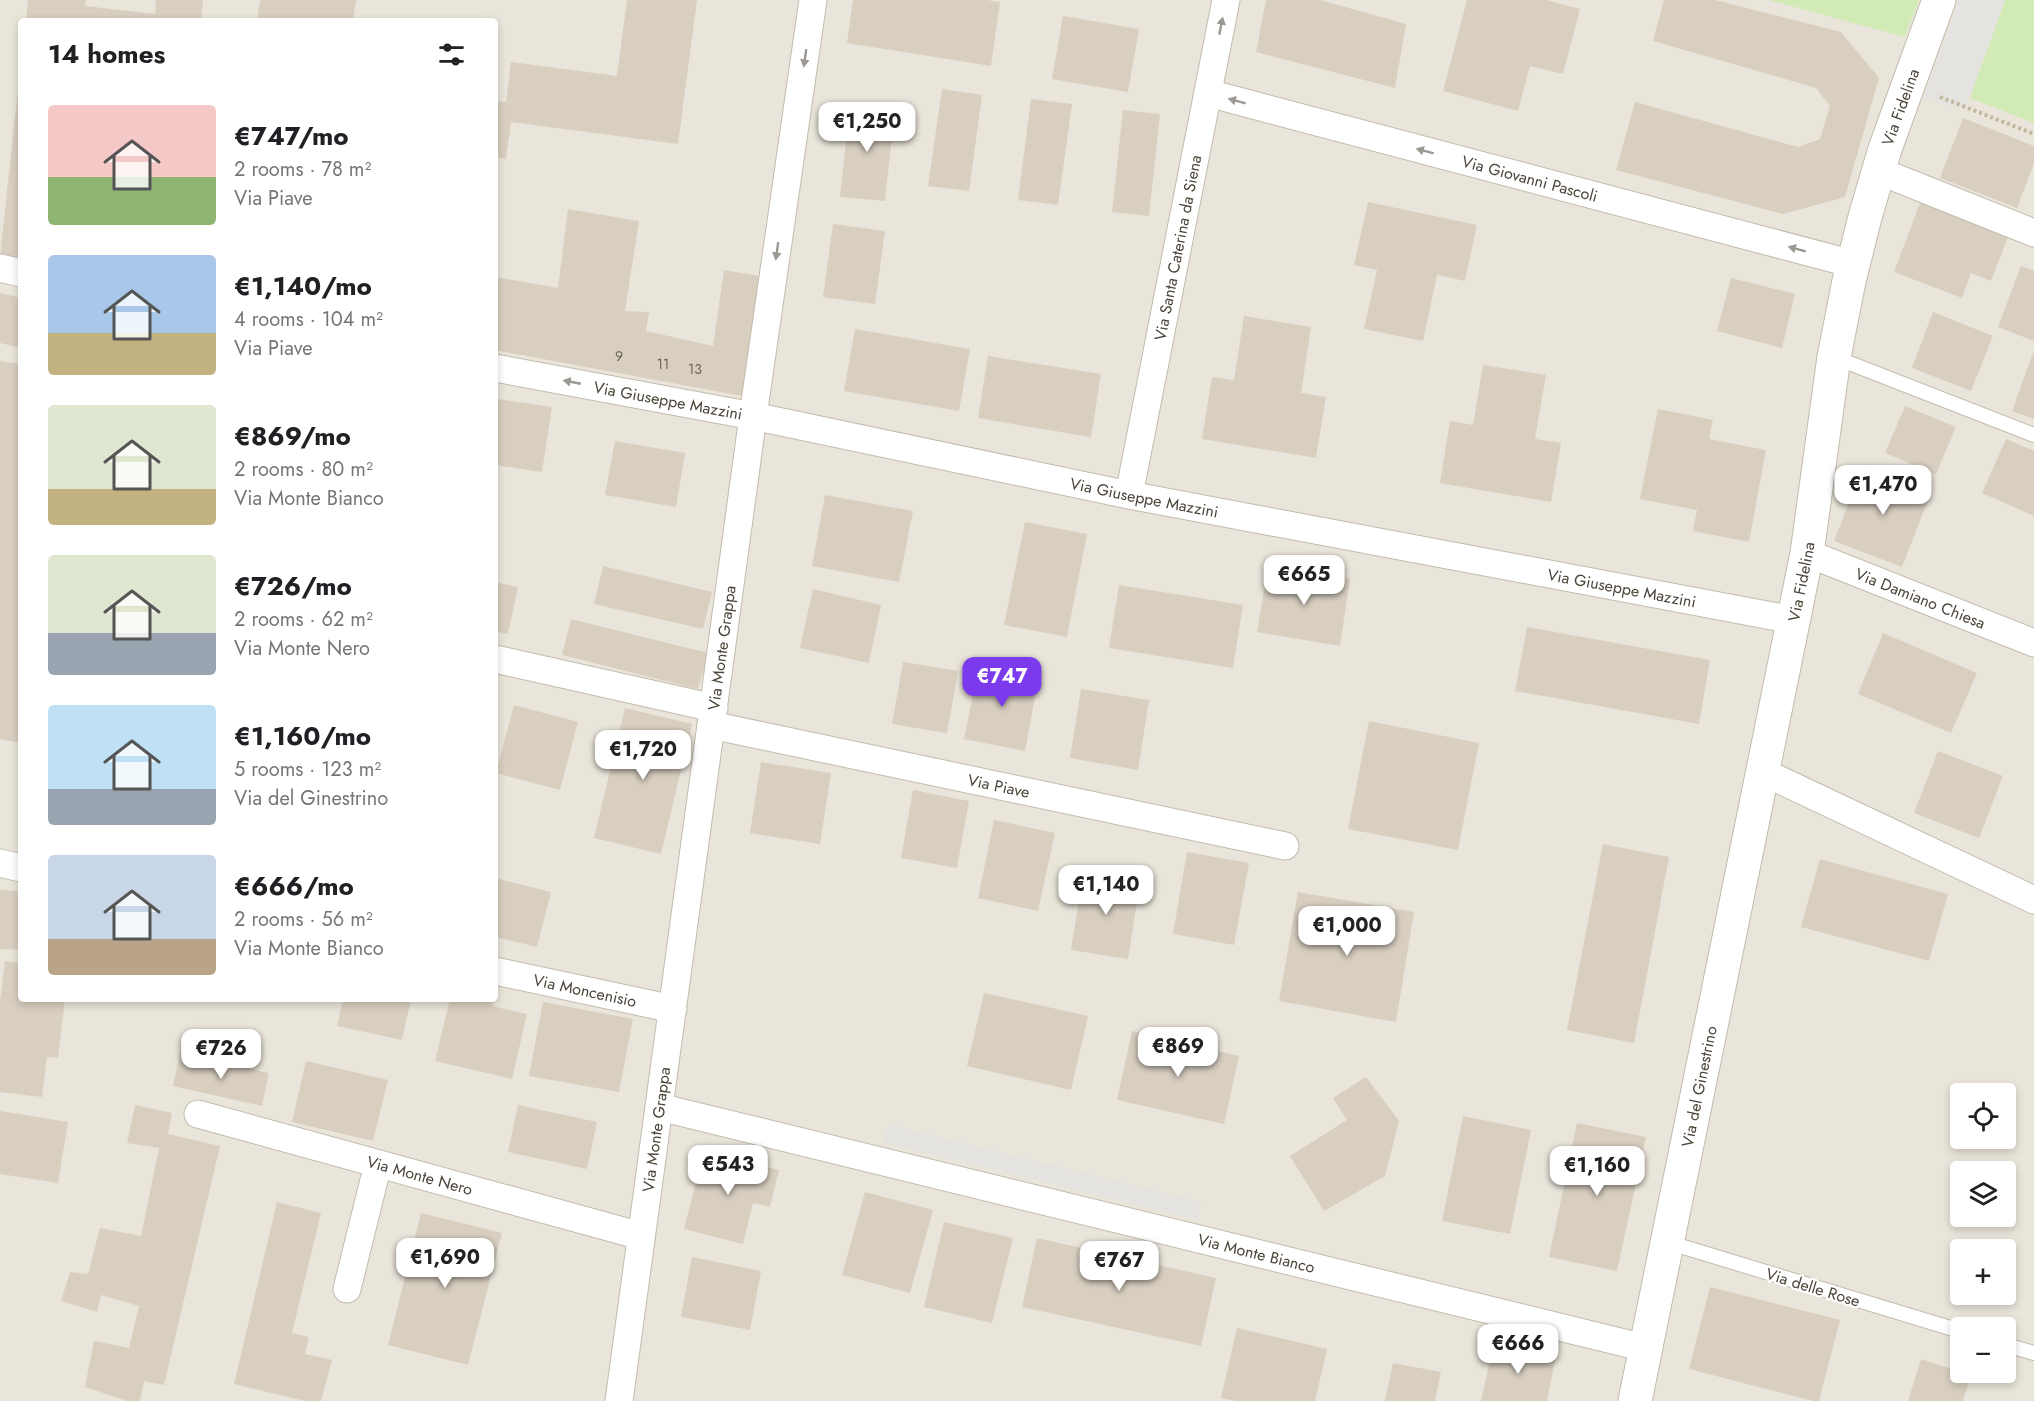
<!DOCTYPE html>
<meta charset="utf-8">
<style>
body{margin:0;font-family:Jost,sans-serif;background:#f6f6f6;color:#202124;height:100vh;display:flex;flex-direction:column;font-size:22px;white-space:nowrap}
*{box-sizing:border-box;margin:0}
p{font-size:20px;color:#757577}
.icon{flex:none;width:33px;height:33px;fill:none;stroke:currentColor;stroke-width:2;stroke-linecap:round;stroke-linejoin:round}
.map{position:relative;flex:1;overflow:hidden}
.details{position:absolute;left:18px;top:18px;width:480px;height:984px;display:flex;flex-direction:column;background:#fff;border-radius:6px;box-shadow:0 3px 9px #0003}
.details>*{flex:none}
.fabs{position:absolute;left:1950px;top:1083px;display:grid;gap:12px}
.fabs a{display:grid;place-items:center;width:66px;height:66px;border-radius:6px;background:#fff;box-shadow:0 3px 9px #0003;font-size:30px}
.price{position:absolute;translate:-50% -51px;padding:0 14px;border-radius:12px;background:#fff;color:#222;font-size:20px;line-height:39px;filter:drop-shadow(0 2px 3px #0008)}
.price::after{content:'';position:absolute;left:50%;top:36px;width:18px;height:14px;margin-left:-9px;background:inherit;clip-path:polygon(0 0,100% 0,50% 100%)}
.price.selected{background:#7c3aed;color:#fff}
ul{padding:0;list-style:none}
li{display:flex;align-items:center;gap:18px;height:150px;padding:0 30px}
li span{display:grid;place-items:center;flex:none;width:168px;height:120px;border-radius:6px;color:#555}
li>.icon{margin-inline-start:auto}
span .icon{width:72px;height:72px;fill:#fffc;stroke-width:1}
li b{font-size:26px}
h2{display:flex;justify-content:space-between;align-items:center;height:72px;padding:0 30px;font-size:26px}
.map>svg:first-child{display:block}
.residential{fill:#eae5da;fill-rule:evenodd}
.green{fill:#d2eab5}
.parking{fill:#e5e3e0}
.building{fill:#d8cfc1}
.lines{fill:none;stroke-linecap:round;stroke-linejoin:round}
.service-casing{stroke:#c2bbae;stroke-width:16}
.minor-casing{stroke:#c2bbae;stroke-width:29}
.tertiary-casing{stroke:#c2bbae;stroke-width:35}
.path{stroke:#c4b79f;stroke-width:4;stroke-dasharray:3 3;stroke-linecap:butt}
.service{stroke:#fff;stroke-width:14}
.minor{stroke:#fff;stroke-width:27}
.tertiary{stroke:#fff;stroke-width:33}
.oneway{fill:#9c9892}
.labels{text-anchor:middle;stroke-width:4.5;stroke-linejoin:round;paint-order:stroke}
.number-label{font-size:14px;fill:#6e675b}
.street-label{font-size:16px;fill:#4b4439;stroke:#fff}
</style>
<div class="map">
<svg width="2034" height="1401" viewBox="0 0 2034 1401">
<rect width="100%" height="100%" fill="#f6f3ec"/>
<path class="residential" d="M0,0H2034V1401H0ZM21,21H495V999H21ZM1960,1094H2006V1138H1960ZM1960,1172H2006V1216H1960ZM1960,1250H2006V1294H1960ZM1960,1328H2006V1372H1960Z"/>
<g class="green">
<polygon points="1769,0 1919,0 1905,37"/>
<polygon points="2005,0 2034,0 2034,123 1970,98"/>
</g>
<g class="parking">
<polygon points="1959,0 2005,0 1965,109 1923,99"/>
<polygon points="888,1124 1201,1202 1197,1220 883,1142"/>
</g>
<g class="building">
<polygon points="28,0 86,0 85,6 155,14 156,0 203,0 201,21 26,21"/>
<polygon points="260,0 356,0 353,21 257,21"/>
<polygon points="627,0 697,0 678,144 511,122 506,159 495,157 495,101 506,102 511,62 617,76"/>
<polygon points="853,0 987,0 1000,2 991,66 847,43"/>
<polygon points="1266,0 1320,0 1406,24 1395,88 1256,52"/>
<polygon points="1467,0 1546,0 1580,9 1563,74 1530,66 1518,111 1443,91"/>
<polygon points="1664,0 1715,0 1841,32 1879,78 1845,197 1783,214 1616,170 1635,102 1798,147 1820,139 1830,106 1816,88 1653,41"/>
<polygon points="1063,16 1139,29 1128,92 1052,79"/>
<polygon points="19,79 21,79 21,261 0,257"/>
<polygon points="942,89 982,95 969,191 928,186"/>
<polygon points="1031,99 1072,104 1058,205 1018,200"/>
<polygon points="850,104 895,109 885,201 840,197"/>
<polygon points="1123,110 1160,114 1149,216 1112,212"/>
<polygon points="1963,118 2034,146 2034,163 2017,208 1940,178"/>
<polygon points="1368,202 1477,225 1465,281 1437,275 1423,341 1364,329 1377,270 1354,265"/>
<polygon points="1920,203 2008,237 1991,281 1971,273 1962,298 1894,272"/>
<polygon points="568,209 639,221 625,311 649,312 646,331 713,346 724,270 760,276 742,396 495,350 495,277 558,288"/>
<polygon points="833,224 885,231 875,304 823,297"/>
<polygon points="2021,266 2034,271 2034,341 1998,327"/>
<polygon points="1731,278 1795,294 1782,348 1717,331"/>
<polygon points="0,293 21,298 21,348 0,343"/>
<polygon points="1933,312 1993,336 1971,391 1912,368"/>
<polygon points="1244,316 1311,327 1301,393 1326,397 1316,458 1202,439 1212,377 1234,380"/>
<polygon points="855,329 970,349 959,411 844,391"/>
<polygon points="2034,350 2034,419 2012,411"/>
<polygon points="988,356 1101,374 1091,437 978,418"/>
<polygon points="0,361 21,364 21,743 0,739"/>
<polygon points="1483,365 1546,375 1535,439 1561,443 1551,502 1440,483 1450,421 1473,425"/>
<polygon points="498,399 552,407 542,472 495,465 495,417"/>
<polygon points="1905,406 1956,427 1936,474 1885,453"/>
<polygon points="1658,409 1713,420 1709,439 1766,450 1749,542 1693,531 1697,510 1640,499"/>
<polygon points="2006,439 2034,451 2034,516 1982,493"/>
<polygon points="615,441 685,453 676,507 605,495"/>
<polygon points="1864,464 1932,490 1902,567 1834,541"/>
<polygon points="825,495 913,511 899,582 812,566"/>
<polygon points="1025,522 1087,534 1067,637 1004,625"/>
<polygon points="603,566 712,592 703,629 594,604"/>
<polygon points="1268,566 1350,579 1340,646 1257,632"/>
<polygon points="495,582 518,587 508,634 495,631"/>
<polygon points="1119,585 1243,605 1233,668 1109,648"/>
<polygon points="813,589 881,605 869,663 800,648"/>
<polygon points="571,619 708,653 698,689 562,655"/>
<polygon points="1527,627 1710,660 1699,724 1515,691"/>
<polygon points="1883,633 1977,673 1951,733 1858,694"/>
<polygon points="903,662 958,671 947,733 892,724"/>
<polygon points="979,665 1039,676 1025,751 964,739"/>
<polygon points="1081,689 1149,700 1138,770 1070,758"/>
<polygon points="514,705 578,722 560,790 496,773"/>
<polygon points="625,708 692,724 661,854 594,838"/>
<polygon points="1369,721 1479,743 1458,850 1348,829"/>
<polygon points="1938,751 2003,776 1979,838 1914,813"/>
<polygon points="761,762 831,773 820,844 750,833"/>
<polygon points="913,790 969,801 957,868 901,858"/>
<polygon points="994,820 1055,833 1038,911 978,898"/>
<polygon points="1603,844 1669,857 1634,1043 1567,1030"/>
<polygon points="1187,852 1249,863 1234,945 1173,934"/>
<polygon points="1820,859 1948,894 1929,961 1801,927"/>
<polygon points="1083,874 1140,883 1128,959 1071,950"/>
<polygon points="495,878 551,892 537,947 495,937"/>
<polygon points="0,890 21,891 21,950 0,949"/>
<polygon points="1298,892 1414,912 1396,1022 1279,1001"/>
<polygon points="5,961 21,963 21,999 65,999 58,1058 47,1057 42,1097 0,1092 0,1001"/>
<polygon points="984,993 1088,1016 1071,1090 967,1066"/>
<polygon points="343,999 411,999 402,1040 337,1026"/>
<polygon points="450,999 494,999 492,1006 527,1014 512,1079 435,1061"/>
<polygon points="543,1002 633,1019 619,1092 529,1076"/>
<polygon points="1132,1031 1239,1056 1224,1124 1117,1100"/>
<polygon points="180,1053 269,1073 262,1106 173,1086"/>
<polygon points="306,1061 388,1080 373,1141 292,1122"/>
<polygon points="1366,1077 1399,1121 1385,1176 1324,1211 1290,1156 1347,1120 1333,1098"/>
<polygon points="135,1105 172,1113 168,1134 220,1146 164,1385 144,1381 140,1401 127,1401 85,1387 94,1341 129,1348 139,1306 101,1295 97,1312 61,1301 70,1272 88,1274 100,1228 141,1236 159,1148 127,1143"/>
<polygon points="518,1105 597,1122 587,1169 508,1152"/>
<polygon points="0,1111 68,1122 58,1183 0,1174"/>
<polygon points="1463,1116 1531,1130 1510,1234 1442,1221"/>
<polygon points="1577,1123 1646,1137 1617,1271 1549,1257"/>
<polygon points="704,1151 779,1170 770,1207 753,1203 743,1244 684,1229"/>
<polygon points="865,1192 933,1210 910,1293 842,1275"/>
<polygon points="277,1202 321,1213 292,1333 309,1337 305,1354 332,1360 321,1401 305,1401 234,1384"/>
<polygon points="421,1213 502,1233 468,1365 388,1345"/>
<polygon points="944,1222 1013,1238 992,1323 924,1307"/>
<polygon points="1037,1238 1216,1278 1201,1346 1022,1307"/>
<polygon points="692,1257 761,1271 750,1330 681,1317"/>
<polygon points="1710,1287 1840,1320 1819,1401 1813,1401 1689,1369"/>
<polygon points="1237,1328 1327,1349 1315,1401 1236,1401 1221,1398"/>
<polygon points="1494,1342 1556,1356 1547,1401 1481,1401"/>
<polygon points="1921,1359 1971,1375 1963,1401 1908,1401"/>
<polygon points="1393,1363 1441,1372 1435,1401 1385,1401"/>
</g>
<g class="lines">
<g class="service-casing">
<g id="service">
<polyline points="1834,357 2034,435"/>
<polyline points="1667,1242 1960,1331"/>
<polyline points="2006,1345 2034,1353"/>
</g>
</g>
<g class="minor-casing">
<g id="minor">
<path id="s1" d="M1208,93L1853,264"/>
<polyline points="1879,171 2034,233"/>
<polyline points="0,268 21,273"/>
<path id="s2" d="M495,368L753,416L1129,495L1793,620"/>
<path id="s3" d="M1129,495L1226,0"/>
<path id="s4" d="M1807,553L2034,643"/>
<polyline points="495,659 714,708"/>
<path id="s5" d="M711,725L1285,846"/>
<polyline points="1763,772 2034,900"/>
<polyline points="0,863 21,868"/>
<path id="s6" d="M495,971L673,1009"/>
<path id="s7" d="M659,1107L1645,1348"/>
<path id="s8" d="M198,1114L641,1236"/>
<polyline points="347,1289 378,1164"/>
<path id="s9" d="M619,1401L753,416L813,0"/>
</g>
</g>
<g class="tertiary-casing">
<g id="tertiary">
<path id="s10" d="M1635,1401L1807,553L1834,357L1849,281L1865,217L1885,149L1939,0"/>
</g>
</g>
<polyline class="path" points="1940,97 2034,134"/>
<use href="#service" class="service"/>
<use href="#minor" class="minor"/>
<use href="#tertiary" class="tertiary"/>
</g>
<defs><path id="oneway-solid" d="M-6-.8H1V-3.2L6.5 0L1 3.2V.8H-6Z" transform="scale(1.5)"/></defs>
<g class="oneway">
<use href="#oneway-solid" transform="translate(1221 26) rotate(-79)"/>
<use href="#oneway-solid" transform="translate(805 58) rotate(98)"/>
<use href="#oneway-solid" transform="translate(1237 101) rotate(-165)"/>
<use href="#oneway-solid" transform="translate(1425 151) rotate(-165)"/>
<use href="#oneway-solid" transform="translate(1797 249) rotate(-165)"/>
<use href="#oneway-solid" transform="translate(777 251) rotate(98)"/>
<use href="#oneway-solid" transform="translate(572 382) rotate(-169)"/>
</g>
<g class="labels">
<g class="number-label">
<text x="619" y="361">9</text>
<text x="663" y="369">11</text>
<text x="695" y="374">13</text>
</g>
<g class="street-label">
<text dy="6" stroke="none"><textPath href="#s10" startOffset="1322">Via Fidelina</textPath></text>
<text dy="6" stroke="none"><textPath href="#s1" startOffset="333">Via Giovanni Pascoli</textPath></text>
<text dy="6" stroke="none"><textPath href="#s3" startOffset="252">Via Santa Caterina da Siena</textPath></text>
<text dy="6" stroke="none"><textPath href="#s2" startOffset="176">Via Giuseppe Mazzini</textPath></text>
<text dy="6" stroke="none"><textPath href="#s2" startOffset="662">Via Giuseppe Mazzini</textPath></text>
<text dy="6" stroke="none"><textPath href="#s10" startOffset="836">Via Fidelina</textPath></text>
<text dy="6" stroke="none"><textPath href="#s2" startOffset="1148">Via Giuseppe Mazzini</textPath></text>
<text dy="6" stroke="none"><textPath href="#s4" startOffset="122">Via Damiano Chiesa</textPath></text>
<text dy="6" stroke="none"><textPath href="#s9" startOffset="760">Via Monte Grappa</textPath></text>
<text dy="6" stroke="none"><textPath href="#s5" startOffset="294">Via Piave</textPath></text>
<text dy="6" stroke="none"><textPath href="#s6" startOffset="92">Via Moncenisio</textPath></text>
<text dy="6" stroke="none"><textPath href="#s10" startOffset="321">Via del Ginestrino</textPath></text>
<text dy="6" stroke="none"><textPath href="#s9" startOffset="274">Via Monte Grappa</textPath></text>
<text dy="6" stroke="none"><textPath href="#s8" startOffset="230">Via Monte Nero</textPath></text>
<text dy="6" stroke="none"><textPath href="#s7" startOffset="615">Via Monte Bianco</textPath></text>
<text transform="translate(1813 1287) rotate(17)" y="6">Via delle Rose</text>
</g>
</g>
</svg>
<div class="fabs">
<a><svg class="icon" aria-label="locate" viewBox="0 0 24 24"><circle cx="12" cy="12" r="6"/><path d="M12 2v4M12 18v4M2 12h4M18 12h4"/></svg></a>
<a><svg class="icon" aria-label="layers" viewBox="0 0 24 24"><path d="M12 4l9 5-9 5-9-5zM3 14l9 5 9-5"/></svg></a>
<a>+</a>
<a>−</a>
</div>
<b class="price" style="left:867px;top:153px">€1,250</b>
<b class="price" style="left:1883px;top:516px">€1,470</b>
<b class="price" style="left:1304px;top:606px">€665</b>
<b class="price selected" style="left:1002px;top:708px">€747</b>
<b class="price" style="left:643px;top:781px">€1,720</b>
<b class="price" style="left:1106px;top:916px">€1,140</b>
<b class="price" style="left:1347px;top:957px">€1,000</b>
<b class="price" style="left:1178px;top:1078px">€869</b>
<b class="price" style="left:221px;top:1080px">€726</b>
<b class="price" style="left:728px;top:1196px">€543</b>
<b class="price" style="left:1597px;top:1197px">€1,160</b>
<b class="price" style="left:445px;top:1289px">€1,690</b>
<b class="price" style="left:1119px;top:1292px">€767</b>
<b class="price" style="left:1518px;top:1375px">€666</b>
<section class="details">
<h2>14 homes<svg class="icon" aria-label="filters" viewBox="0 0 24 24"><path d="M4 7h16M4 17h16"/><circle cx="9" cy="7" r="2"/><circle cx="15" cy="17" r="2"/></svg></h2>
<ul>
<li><span style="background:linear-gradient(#f6c9c9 60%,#8fb573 0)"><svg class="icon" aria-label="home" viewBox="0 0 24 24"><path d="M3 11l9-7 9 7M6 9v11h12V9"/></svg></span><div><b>€747/mo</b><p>2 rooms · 78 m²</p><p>Via Piave</p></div></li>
<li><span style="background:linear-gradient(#a9c7e8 65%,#c2b280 0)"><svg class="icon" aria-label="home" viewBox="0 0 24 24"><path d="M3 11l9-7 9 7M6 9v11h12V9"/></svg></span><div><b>€1,140/mo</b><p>4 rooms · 104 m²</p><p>Via Piave</p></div></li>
<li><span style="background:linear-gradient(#dfe7d0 70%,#c2b280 0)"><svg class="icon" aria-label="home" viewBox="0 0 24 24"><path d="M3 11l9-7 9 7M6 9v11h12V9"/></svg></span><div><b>€869/mo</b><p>2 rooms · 80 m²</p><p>Via Monte Bianco</p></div></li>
<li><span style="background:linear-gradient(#dfe7d0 65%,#9aa5b1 0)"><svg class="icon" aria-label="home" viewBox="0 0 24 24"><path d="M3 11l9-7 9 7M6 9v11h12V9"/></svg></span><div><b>€726/mo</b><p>2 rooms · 62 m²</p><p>Via Monte Nero</p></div></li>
<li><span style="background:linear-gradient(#bfe0f5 70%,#9aa5b1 0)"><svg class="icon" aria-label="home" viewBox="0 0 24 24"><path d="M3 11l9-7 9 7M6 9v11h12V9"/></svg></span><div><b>€1,160/mo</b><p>5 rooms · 123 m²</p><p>Via del Ginestrino</p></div></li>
<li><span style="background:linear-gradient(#c9d6e8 70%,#b9a48a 0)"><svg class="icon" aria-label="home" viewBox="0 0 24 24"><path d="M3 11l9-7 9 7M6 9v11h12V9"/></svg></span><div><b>€666/mo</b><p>2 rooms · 56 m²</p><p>Via Monte Bianco</p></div></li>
</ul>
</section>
</div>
